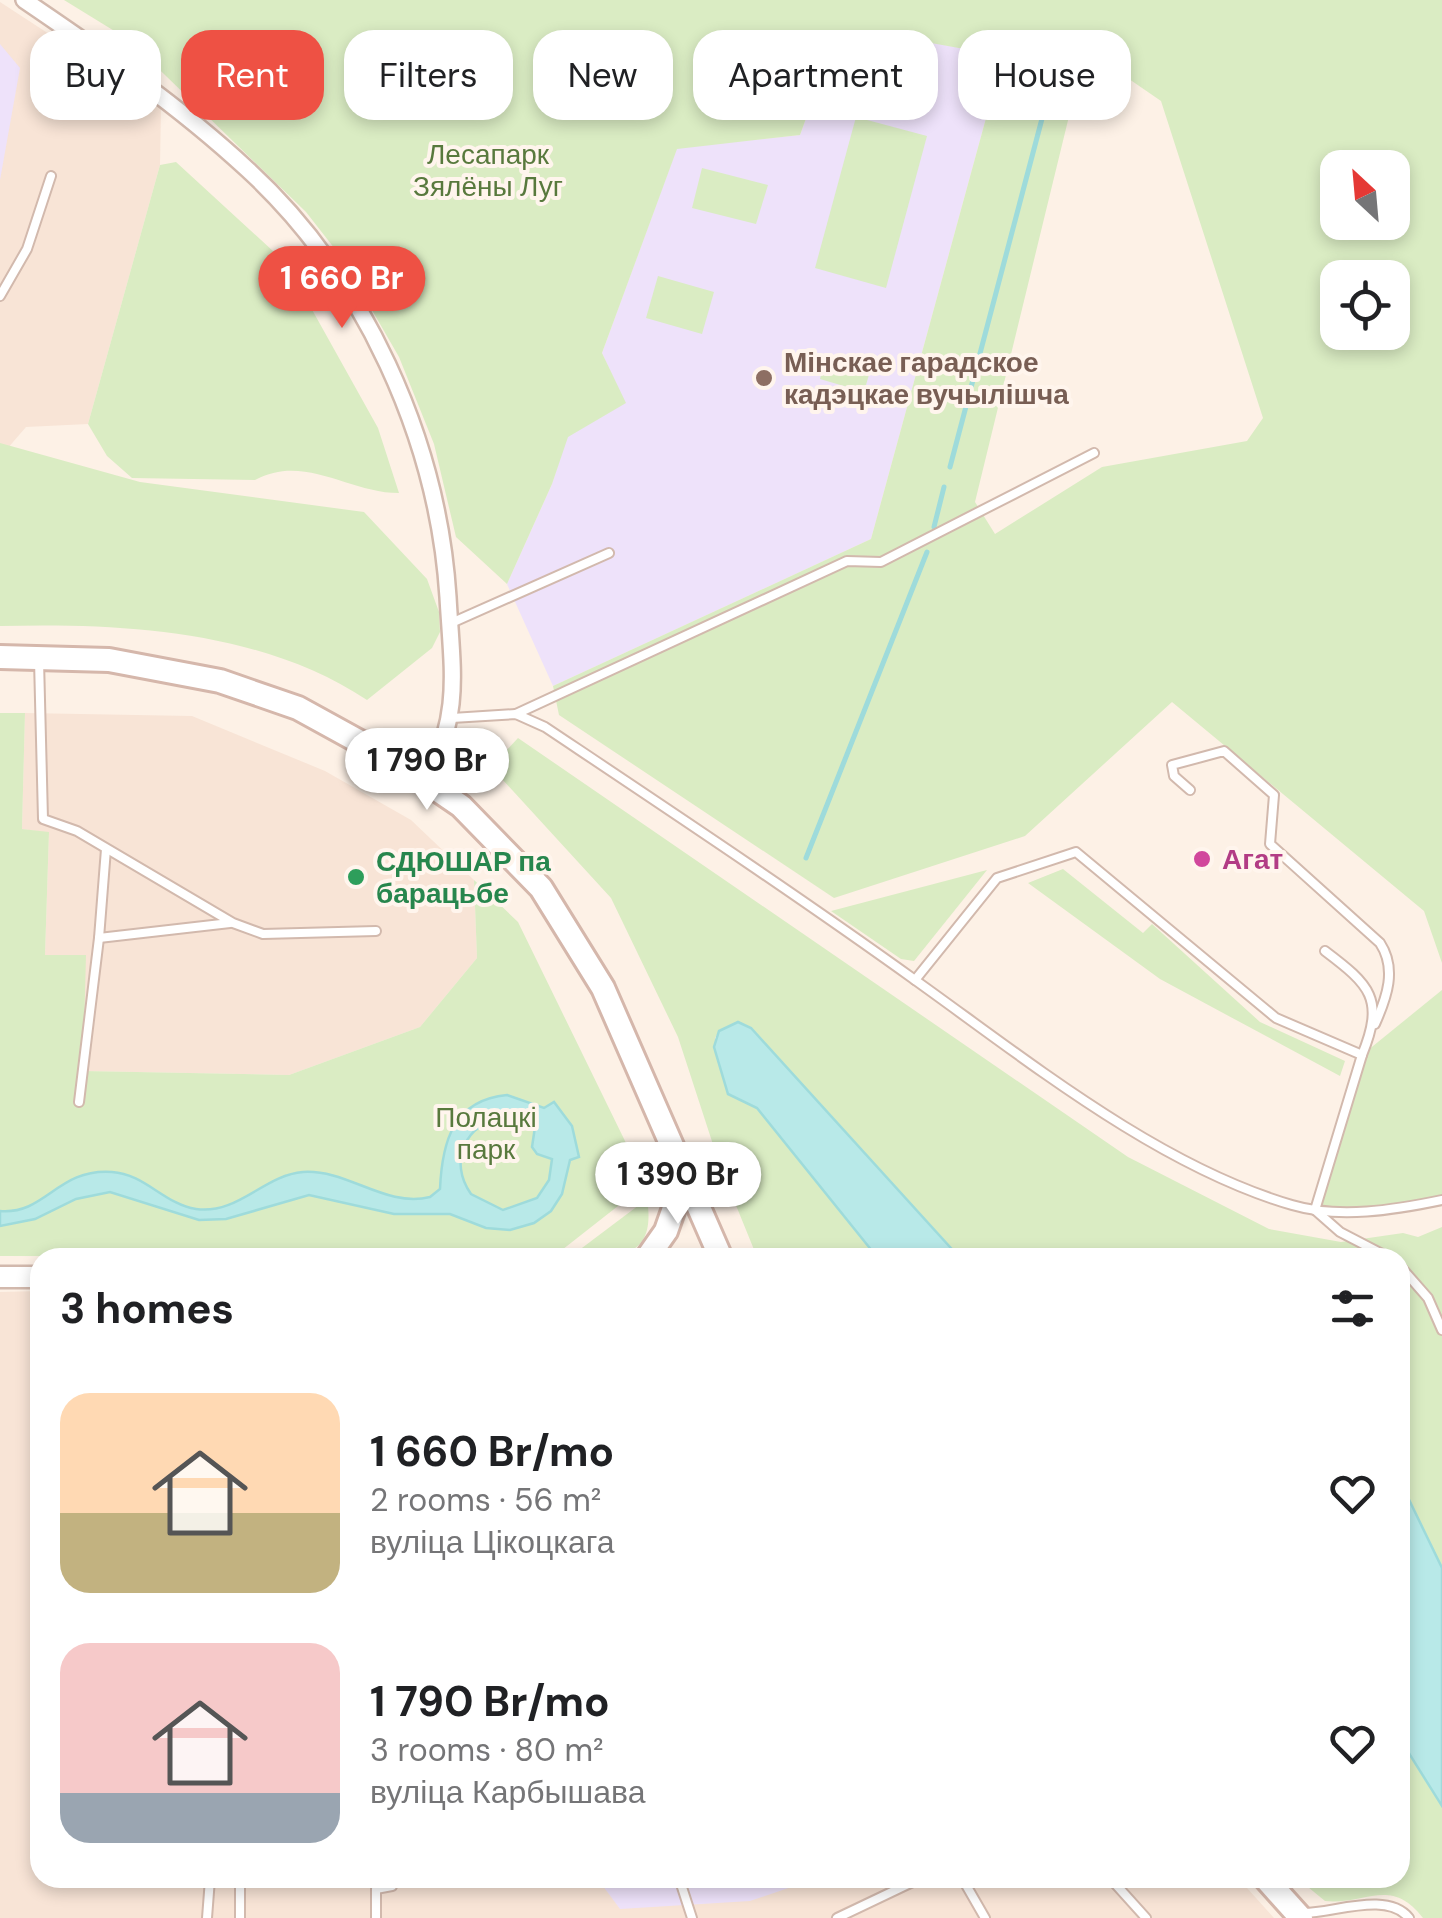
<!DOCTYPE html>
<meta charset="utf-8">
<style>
body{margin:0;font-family:"DM Sans",sans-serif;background:#f6f6f6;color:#202124;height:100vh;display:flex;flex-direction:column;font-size:38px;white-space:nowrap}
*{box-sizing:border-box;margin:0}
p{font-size:32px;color:#757577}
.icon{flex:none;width:55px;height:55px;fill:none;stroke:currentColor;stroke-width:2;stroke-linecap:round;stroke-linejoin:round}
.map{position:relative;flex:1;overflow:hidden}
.details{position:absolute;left:30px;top:1248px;width:1380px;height:640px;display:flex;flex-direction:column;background:#fff;border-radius:30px;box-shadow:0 5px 15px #0003}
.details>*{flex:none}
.hud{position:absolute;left:30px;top:30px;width:1382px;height:90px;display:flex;gap:20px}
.needle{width:65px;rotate:334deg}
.buttons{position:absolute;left:1320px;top:150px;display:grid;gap:20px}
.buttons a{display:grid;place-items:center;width:90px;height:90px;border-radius:20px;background:#fff;box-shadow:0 5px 15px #0003;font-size:50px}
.price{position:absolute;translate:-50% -85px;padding:0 22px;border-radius:35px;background:#fff;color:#222;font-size:32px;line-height:65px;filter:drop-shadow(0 2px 5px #0008)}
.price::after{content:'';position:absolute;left:50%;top:60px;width:30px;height:22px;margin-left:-15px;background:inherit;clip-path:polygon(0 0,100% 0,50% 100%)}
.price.current{background:#ee5144;color:#fff}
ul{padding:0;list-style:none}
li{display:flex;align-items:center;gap:30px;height:250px;padding:0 30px}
li span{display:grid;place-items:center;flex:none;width:280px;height:200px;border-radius:30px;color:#555}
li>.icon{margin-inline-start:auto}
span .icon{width:120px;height:120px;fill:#fffc;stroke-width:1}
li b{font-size:42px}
h2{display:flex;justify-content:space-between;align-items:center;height:120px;padding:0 30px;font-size:42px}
.chip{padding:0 35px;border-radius:30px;background:#fff;box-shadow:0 5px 15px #0003;font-size:35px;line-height:90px}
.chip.current{background:#ee5144;color:#fff}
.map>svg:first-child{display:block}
.residential{fill:#f8e4d6}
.education{fill:#eee2fa}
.green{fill:#daecc3;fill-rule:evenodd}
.water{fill:#b8e9e8;stroke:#9edbdb;stroke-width:2.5;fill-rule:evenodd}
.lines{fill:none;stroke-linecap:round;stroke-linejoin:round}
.stream{stroke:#9edbdb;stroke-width:5}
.service-casing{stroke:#d2b9ad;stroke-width:12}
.minor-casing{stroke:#d2b9ad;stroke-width:20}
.tertiary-casing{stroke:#d2b9ad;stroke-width:25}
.secondary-casing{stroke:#d5b7ab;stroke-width:28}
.service{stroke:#fff;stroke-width:8}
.minor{stroke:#fff;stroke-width:15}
.tertiary{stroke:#fff;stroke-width:20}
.secondary{stroke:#fff;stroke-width:22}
.education-dot{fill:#8d6e63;stroke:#fff5ed;stroke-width:4}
.hotel-dot{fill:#d1479c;stroke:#fff5ed;stroke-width:4}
.leisure-dot{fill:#2e9e5b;stroke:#fff5ed;stroke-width:4}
.labels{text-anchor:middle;stroke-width:8;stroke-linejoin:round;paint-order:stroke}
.park-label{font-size:28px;fill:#58793d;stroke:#fff5ed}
.education-label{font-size:28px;font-weight:bold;fill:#785e54;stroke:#fff5ed;text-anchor:start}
.hotel-label{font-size:28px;font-weight:bold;fill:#b23c85;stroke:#fff5ed;text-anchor:start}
.leisure-label{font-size:28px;font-weight:bold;fill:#27864d;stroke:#fff5ed;text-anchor:start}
</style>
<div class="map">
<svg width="1442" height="1918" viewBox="0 0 1442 1918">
<rect width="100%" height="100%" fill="#fdf1e6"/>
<g class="residential">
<polygon points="0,2 161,107 160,165 88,424 26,427 0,457"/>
<polygon points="25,713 192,716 325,771 411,820 474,880 477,958 420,1027 289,1075 83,1071 85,955 45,955 49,833 22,829"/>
<polygon points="40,1291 40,1878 1238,1878 1274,1918 0,1918 0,1292"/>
</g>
<g class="education">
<polygon points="875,32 1003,56 871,539 553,686 507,584 552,484 567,437 625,403 602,353 677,148 800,135 833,45"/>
<polygon points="0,44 20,68 0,180"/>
<polygon points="597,1878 818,1878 750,1901 620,1909"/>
</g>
<g class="green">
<path d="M64,0H1442V963L1424,911L1172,702L1025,836L834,898L559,715L553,686L871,539L1003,56L876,33L833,44L800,135L677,149L602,353L626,403L568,437L552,484L507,584L456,537L434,444L399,357L342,258L306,212L129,40ZM1081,67L1129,79L1161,101L1263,418L1247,441L1102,467L995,534L975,502ZM1338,168H1392V222H1338ZM1338,278H1392V332H1338Z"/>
<polygon points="856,117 927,136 886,288 815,268"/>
<path d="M176,162L286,263L378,428L399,493C349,493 304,453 255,480L132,478L107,456L88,424L160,165Z"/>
<polygon points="702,168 768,185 756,224 692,208"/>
<polygon points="658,276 714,292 702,334 646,318"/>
<polygon points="825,359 870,371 864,392 820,379"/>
<path d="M0,443L140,482L364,512L427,579L439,612L440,632L432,648L367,700C261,630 123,623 0,626Z"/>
<polygon points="0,713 25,713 22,829 49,832 45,955 86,955 83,1071 289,1075 420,1027 477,958 474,880 518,922 646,1184 553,1257 0,1256"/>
<polygon points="518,738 1128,1157 1269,1229 1341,1242 1403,1233 1418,1237 1442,1227 1442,1568 1400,1481 1400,1258 960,1257 745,1024 719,1031 715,1038 728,1094 757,1108 877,1257 757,1257 720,1166 678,1037 611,898 491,767"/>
<polygon points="1063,869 1143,933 1152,924 1260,1022 1345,1061 1340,1076 1160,979 1028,883"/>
<polygon points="987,870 914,961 901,959 831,911"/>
<polygon points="1442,990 1442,1200 1406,1208 1315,1210 1362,1055"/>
<path d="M647,1199C657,1260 617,1258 570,1257Z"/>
<path d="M1400,1739L1442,1806V1918H1423C1391,1876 1366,1905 1325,1901L1297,1878H1400Z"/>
</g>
<g class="water">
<polygon points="738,1022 751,1028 959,1257 877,1257 757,1108 728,1094 714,1047 719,1031"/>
<path d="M507,1095L544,1108L554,1102L572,1126L579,1157L570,1160L562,1194L551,1211L534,1223L510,1230L486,1228L450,1214H394L309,1195L226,1219L199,1220L110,1192L76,1199L35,1219L0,1226V1211C46,1215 57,1168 112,1172C145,1174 164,1204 196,1209C238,1215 264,1175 303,1172C348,1169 385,1208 430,1197L440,1189C442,1142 453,1100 507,1095ZM505,1117L535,1127L532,1147L537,1154L552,1159L549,1180L537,1198L503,1210L471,1194C448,1162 465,1122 505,1117Z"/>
<polygon points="1400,1481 1442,1568 1442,1806 1400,1739"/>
</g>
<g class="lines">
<g class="stream">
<polyline points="950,467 1048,96"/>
<polyline points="934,527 944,487"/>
<polyline points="806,858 927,552"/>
</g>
<g class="service-casing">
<g id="service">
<polyline points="0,296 27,249 51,176"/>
<polyline points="449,624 609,553"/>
<polyline points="39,660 43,819 77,831 233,923 263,934 376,931"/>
<polyline points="516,714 847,561 881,562 1094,453"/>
<path d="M452,718L516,714L545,727C669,810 794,893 915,980C1027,1060 1158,1166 1292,1205C1339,1219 1394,1210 1442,1200"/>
<path d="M1190,790L1174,776L1172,765L1224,751L1274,795L1270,844L1380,943C1397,969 1387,997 1375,1024"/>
<polyline points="106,849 99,938 230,923"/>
<path d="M1325,951C1370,985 1385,999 1362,1055"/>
<polyline points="915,980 997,878 1076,852 1276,1018 1362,1055 1315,1210"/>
<polyline points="79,1102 99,938"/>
<polyline points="1315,1210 1340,1232 1390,1258"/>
<polyline points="1400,1266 1428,1298 1442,1330"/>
<polyline points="210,1878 240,1881 240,1918"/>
<polyline points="679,1878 692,1918"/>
<polyline points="962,1878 985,1918"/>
<polyline points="1110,1878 1146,1918"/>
<path d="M1304,1913C1334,1913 1387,1891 1409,1918"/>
<polyline points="207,1918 210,1879"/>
<polyline points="376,1918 376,1889 392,1886 392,1878"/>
<polyline points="837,1918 921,1878"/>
</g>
</g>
<g class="minor-casing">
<path id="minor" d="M24,0C102,53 178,105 247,169C364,276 438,440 448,597C452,670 462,715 426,780"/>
</g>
<g class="tertiary-casing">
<polyline id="tertiary" points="0,1277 40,1277"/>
</g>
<g class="secondary-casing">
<g id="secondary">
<polyline points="0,657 109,660 220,681 298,708 398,763 461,806 541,888 603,988 721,1258"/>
<polyline points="647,1258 666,1231 686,1174"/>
<polyline points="1265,1878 1301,1918"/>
</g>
</g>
<use href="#service" class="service"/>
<use href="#minor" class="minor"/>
<use href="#tertiary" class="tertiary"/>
<use href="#secondary" class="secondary"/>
</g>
<circle class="education-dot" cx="764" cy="378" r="10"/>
<circle class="hotel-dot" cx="1202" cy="859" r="10"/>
<circle class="leisure-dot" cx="356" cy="877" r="10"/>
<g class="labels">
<g class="park-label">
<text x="488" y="164">Лесапарк<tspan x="488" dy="32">Зялёны Луг</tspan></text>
<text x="486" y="1127">Полацкі<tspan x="486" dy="32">парк</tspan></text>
</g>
<g class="education-label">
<text x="784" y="372">Мінскае гарадское<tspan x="784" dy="32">кадэцкае вучылішча</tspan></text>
</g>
<g class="hotel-label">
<text x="1222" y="869">Агат</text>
</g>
<g class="leisure-label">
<text x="376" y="871">СДЮШАР па<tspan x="376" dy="32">барацьбе</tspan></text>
</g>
</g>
</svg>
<div class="buttons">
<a><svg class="needle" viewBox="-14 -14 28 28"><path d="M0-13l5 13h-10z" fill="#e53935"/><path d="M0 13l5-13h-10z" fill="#757577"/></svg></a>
<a><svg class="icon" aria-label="locate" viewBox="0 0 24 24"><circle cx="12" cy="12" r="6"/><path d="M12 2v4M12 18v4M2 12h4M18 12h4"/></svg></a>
</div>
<b class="price current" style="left:342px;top:331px">1 660 Br</b>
<b class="price" style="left:427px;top:813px">1 790 Br</b>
<b class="price" style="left:678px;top:1227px">1 390 Br</b>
<div class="hud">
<a class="chip">Buy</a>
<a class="chip current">Rent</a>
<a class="chip">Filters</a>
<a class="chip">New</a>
<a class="chip">Apartment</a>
<a class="chip">House</a>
</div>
<section class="details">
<h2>3 homes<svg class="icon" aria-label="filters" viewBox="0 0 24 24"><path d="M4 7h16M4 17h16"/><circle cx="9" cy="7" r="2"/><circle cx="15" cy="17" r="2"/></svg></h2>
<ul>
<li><span style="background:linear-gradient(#ffd9b3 60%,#c2b280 0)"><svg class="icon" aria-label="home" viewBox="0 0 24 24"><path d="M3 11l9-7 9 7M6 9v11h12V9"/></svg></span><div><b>1 660 Br/mo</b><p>2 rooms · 56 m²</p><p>вуліца Цікоцкага</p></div><svg class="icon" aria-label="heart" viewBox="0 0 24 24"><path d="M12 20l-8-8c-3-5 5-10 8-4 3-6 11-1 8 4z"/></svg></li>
<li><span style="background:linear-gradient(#f6c9c9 75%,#9aa5b1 0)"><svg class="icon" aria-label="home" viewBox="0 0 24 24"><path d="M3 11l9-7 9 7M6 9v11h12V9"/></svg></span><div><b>1 790 Br/mo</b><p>3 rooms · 80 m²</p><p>вуліца Карбышава</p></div><svg class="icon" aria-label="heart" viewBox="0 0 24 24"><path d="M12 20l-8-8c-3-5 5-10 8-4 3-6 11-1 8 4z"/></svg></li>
</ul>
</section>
</div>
